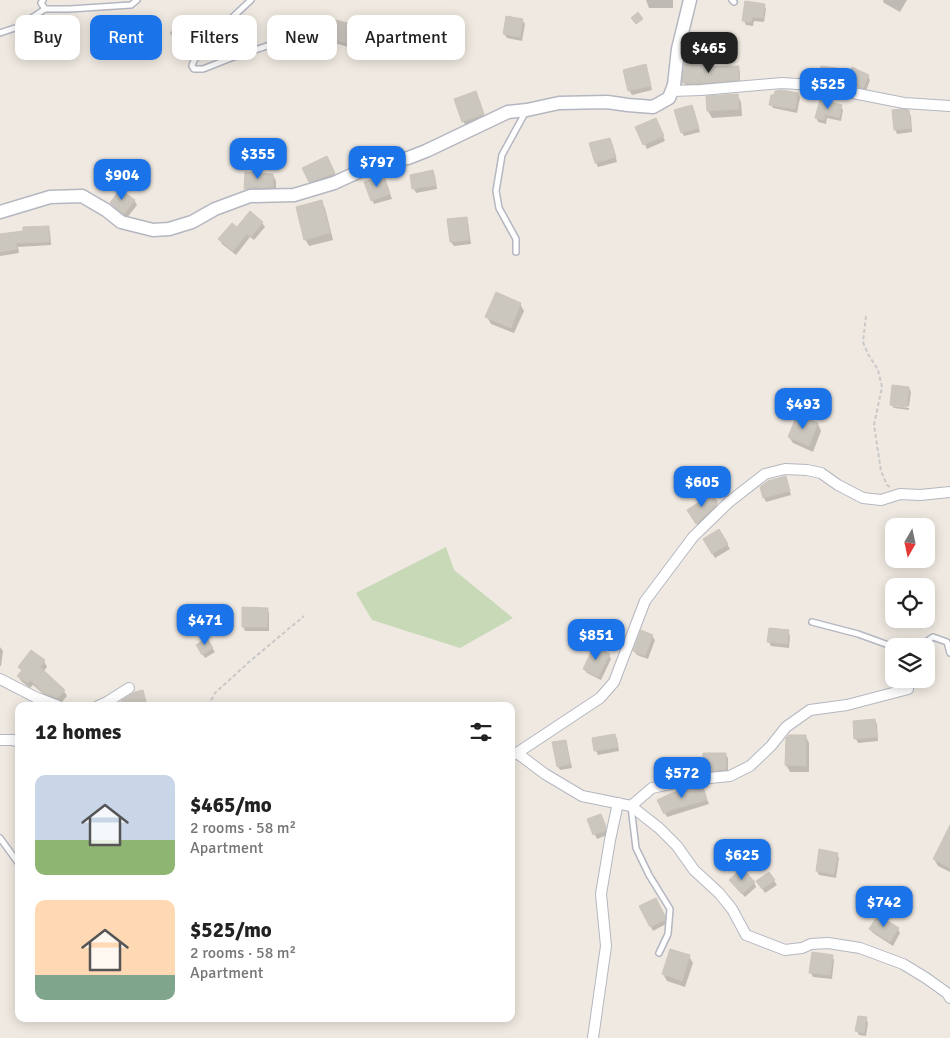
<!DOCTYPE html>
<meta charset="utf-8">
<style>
body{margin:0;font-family:Signika,sans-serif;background:#f6f6f6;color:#222;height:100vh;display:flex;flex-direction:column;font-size:19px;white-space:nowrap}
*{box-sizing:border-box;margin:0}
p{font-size:16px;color:#767676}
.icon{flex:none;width:28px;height:28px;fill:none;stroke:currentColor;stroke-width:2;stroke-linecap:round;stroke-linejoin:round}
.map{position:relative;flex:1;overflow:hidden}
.panel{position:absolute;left:15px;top:702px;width:500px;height:320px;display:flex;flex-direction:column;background:#fff;border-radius:10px;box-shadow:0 2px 12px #0003}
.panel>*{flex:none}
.top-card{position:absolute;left:15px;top:15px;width:500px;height:45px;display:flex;gap:10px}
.needle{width:32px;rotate:189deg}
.controls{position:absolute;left:885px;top:518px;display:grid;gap:10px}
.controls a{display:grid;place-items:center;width:50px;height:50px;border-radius:10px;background:#fff;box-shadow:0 2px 12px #0003;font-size:25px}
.price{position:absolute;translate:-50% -42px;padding:0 11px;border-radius:10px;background:#1a73e8;color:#fff;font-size:16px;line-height:32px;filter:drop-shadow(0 1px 2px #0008)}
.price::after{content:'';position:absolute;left:50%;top:30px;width:15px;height:11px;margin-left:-8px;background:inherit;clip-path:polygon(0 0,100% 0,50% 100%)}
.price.selected{background:#222;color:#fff}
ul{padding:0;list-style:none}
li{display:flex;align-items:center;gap:15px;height:125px;padding:0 20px}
li span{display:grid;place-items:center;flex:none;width:140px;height:100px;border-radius:10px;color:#555}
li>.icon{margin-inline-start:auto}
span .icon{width:60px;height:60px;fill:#fffc;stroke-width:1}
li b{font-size:21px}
h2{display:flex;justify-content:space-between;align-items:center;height:60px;padding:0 20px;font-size:21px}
.chip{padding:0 18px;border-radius:10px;background:#fff;box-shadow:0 2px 12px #0003;font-size:18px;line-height:45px}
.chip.selected{background:#1a73e8;color:#fff}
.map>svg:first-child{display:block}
.cemetery{fill:#c8d9b8}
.shadow{fill:#0003}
.building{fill:#cbc7bf;stroke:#cbc5ba}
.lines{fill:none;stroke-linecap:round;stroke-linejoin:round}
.service-casing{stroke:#b4b7c1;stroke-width:8}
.minor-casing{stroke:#b4b7c1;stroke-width:12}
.tertiary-casing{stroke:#b4b7c1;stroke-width:15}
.path{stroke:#c9c9c9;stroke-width:2;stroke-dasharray:4 2.5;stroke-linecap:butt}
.service{stroke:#fff;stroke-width:5}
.minor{stroke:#fff;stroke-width:10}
.tertiary{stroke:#fff;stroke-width:12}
</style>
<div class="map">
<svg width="950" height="1038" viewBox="0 0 950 1038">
<rect width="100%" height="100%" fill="#efe9e1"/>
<polygon class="cemetery" points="446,547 454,570 513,618 460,648 372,620 356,593"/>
<g class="shadow">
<polygon points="646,0 673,0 673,8 649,8"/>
<polygon points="883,0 907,0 900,12 884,3"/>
<polygon points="764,5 766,9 764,22 754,21 753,26 746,25 744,21"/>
<polygon points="522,20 525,24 522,41 507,38 504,34"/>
<polygon points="354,26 356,30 352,48 331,42 328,38"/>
<polygon points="200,33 202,37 185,50 174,37"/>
<polygon points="703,65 704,68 738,68 740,72 740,84 686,86 684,82"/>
<polygon points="647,70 652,90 632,95 629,90"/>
<polygon points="868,76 870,80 866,91 844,81 843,87 823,83 821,79"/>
<polygon points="475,93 479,100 486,121 467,128 463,121"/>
<polygon points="798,94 800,98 797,113 773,108 771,104 775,96"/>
<polygon points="737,95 741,102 742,116 712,118 708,111 707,98"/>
<polygon points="692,106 694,110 700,132 684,136 682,132"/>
<polygon points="841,106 843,110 841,121 827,118 826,124 818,122 816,117"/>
<polygon points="908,111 911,116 912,132 897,134 895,129"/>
<polygon points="658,124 665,141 647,149 637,128"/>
<polygon points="610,139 612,143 617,162 598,167 596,163"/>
<polygon points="330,164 338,180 314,188 310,181"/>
<polygon points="433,172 435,176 437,189 416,193 414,189"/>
<polygon points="246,173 273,175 276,181 276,194 249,195 246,189"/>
<polygon points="384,177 392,199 374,204 372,200"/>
<polygon points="134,200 137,205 127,218 114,207 111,203"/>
<polygon points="321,202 325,208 333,240 309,246 305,239"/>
<polygon points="250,213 262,223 265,227 254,240 250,237 236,255 222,244 220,240 237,229"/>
<polygon points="466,218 468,222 471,244 454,246 451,242"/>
<polygon points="48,227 50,231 51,245 18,247 19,253 0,256 0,235"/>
<polygon points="520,304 524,311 514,333 491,324 487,317"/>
<polygon points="909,388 911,392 909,406 892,404 892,406 891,404"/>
<polygon points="892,406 909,408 909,410 894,408"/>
<polygon points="798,416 818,424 821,431 813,452 793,443 789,437"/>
<polygon points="787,482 791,495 766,502 764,498"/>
<polygon points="712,496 719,508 699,527 689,511"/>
<polygon points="719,531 730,549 715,558 704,540"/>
<polygon points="267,609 269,613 269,631 245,631 243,626"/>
<polygon points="788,631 790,636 789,648 771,646 769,642"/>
<polygon points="652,636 655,640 648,659 637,655 634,651"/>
<polygon points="207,640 215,652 205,658 197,645"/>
<polygon points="0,647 3,651 1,666 0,666"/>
<polygon points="609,655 611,659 601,680 587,673 584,669"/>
<polygon points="44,661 47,667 43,672 64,691 67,696 61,703 48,698 33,685 30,688 21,681 18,676 22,671 20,667"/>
<polygon points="142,691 148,706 125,706 123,702"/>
<polygon points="874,720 877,724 878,741 858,743 856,739"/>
<polygon points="615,735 617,739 619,751 598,755 596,751"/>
<polygon points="806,737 809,743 809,772 790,772 786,765"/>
<polygon points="565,741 567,745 572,768 560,770 558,766"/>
<polygon points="725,754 728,758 728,773 707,775 704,771"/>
<polygon points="702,787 709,804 667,817 665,813"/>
<polygon points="603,819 607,832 607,835 597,839 588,820"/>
<polygon points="950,839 950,872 938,866 934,859"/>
<polygon points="837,854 839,858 836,878 819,875 817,871"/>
<polygon points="769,874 777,885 765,893 760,885"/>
<polygon points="730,880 754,882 756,887 745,897"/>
<polygon points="655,899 667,921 666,924 653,931 641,907"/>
<polygon points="870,929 898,929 900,933 893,946 873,933"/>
<polygon points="689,956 693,963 685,987 667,981 663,974"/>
<polygon points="832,956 834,960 832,979 813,977 811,973"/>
<polygon points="866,1018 868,1023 866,1036 859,1035 857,1031"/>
</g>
<g class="building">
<polygon points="745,1 765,4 763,18 752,17 751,22 742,21"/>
<polygon points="638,12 643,19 636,24 631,18"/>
<polygon points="506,16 523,19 520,37 503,34"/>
<polygon points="189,18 201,32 182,47 170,33"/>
<polygon points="332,19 355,25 350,44 327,38"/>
<polygon points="685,61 703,64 703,67 739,66 739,80 701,83 682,83"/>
<polygon points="646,64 651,86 628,91 623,70"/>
<polygon points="821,66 851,70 852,67 869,75 863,88 842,78 841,84 819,79"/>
<polygon points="782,90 798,93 795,109 769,105 771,95 774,95 775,91"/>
<polygon points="476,91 484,114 462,122 454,99"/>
<polygon points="738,94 739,109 707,111 706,96"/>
<polygon points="820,99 842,105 839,118 825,114 824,120 815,118"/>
<polygon points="692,105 699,128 681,133 674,110"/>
<polygon points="901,109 909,110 911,128 894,130 892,110"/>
<polygon points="656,118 664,136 643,145 635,127"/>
<polygon points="610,138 616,157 595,163 589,143"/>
<polygon points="327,156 335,173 309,182 302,168"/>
<polygon points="433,170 436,185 412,189 410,175"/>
<polygon points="245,172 273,174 273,187 250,188 244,189"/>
<polygon points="384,176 390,194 371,201 364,182"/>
<polygon points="120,189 135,200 124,214 110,203"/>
<polygon points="322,200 330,233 304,240 296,207"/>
<polygon points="250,211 263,222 251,237 247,234 233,251 218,239 232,223 237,227"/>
<polygon points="467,217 469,240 450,242 447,219"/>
<polygon points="49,226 49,242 16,243 17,249 0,252 0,234 23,231 23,227"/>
<polygon points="496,292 521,303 511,328 485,317"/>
<polygon points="892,385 909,387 907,407 890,405"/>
<polygon points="797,415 818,423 809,446 788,437"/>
<polygon points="786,476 790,491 763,498 760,487 768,481"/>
<polygon points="712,494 718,503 696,524 687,510"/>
<polygon points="719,529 728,544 712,554 703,539"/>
<polygon points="242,607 268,608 267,627 242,627"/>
<polygon points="769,628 789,630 787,644 767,642"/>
<polygon points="641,630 653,635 645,656 633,651"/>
<polygon points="207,638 213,648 202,655 196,645"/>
<polygon points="594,646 610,654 598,677 583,669"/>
<polygon points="31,650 45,660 40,667 65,690 58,698 44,693 30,680 27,683 17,676 22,670 18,667"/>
<polygon points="143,690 147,706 130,706 129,702 122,704 121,701 135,692"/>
<polygon points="875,719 877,737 854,739 853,721"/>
<polygon points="615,734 618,747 594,751 592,738"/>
<polygon points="789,735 806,735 806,766 785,765 786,738"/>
<polygon points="566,740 570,764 557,767 552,742"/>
<polygon points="703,753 726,753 726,769 703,772"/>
<polygon points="696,786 703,786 707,800 671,810 664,814 657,800 672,793"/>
<polygon points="601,814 606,827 605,831 593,835 587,819"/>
<polygon points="950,825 950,868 933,859"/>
<polygon points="819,849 838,853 834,874 816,871"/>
<polygon points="742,868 755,882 742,894 729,880"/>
<polygon points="769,872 775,880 762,889 756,881"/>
<polygon points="656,898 665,916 665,920 650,927 639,906"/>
<polygon points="878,915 899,928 890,942 869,929"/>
<polygon points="670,949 690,955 682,981 662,974"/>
<polygon points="812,952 833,955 830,975 809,973"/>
<polygon points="858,1016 867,1017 864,1033 855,1031"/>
</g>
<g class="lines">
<g class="service-casing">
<g id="service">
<polyline points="43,0 41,3 45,9 70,9 131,5 137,0"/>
<path d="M251,0C239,11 194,53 192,66L194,69H203L231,58L312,31"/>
<polyline points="732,0 734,2"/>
<polyline points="0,33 18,27 45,9"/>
<polyline points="516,252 516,239 499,208 496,191 502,155 525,113"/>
<polyline points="812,622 858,634 894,647"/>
<polyline points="924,646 924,643 933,637 947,642 950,653"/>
<polyline points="908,689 914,679"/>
<polyline points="631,807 636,848 649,875 670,909 668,934 659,953"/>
<polyline points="0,838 19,864"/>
</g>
</g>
<g class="minor-casing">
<g id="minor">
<polyline points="672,91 701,90 782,83 812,85 904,103 950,106"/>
<polyline points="0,679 35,697 58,706"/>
<polyline points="98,706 107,702 129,688"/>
<polyline points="0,740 13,740 19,742"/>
<polyline points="517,753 545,774 582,796 631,806 659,828 677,846 694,870 719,893 732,909 746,935 785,950 802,948 811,944 828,943 860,948 903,964 926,978 947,993 950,998"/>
<polyline points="511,756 517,753 600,698 614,682 645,601 693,537 729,502 765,474 785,469 807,470 821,473 838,485 863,498 881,500 900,494 920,495 950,492"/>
<polyline points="631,806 652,788 689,780 730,776 750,766 771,746 786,727 810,710 847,705 908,689"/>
<polyline points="593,1038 606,946 601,894 610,840 618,803"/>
</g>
</g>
<g class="tertiary-casing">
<polyline id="tertiary" points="0,212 50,197 82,196 106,210 121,222 153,230 169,229 192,222 215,209 250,196 294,195 334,183 369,167 408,158 426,151 508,112 527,110 559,103 607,102 628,105 653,107 669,98 674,85 678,49 690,0"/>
</g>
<g class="path">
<polyline points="866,316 863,342 868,354 878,370 882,387 874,425 881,471 887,485 890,487"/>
<polyline points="208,706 215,693 249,662 304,616"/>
</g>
<use href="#service" class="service"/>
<use href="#minor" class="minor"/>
<use href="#tertiary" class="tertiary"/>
</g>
</svg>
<div class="controls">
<a><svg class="needle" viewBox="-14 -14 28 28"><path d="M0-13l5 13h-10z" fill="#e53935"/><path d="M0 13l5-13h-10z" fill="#767676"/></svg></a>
<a><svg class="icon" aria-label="locate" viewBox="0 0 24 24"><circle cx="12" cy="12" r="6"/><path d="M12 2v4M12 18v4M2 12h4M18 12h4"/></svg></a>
<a><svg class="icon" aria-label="layers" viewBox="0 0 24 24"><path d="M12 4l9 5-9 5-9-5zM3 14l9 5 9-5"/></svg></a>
</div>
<b class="price selected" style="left:709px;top:74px">$465</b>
<b class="price" style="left:828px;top:110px">$525</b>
<b class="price" style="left:258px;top:180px">$355</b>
<b class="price" style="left:377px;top:188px">$797</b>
<b class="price" style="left:122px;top:201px">$904</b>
<b class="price" style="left:803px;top:430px">$493</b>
<b class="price" style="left:702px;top:508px">$605</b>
<b class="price" style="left:205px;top:646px">$471</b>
<b class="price" style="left:596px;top:661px">$851</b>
<b class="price" style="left:682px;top:799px">$572</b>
<b class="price" style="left:742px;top:881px">$625</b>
<b class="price" style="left:884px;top:928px">$742</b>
<div class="top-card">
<a class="chip">Buy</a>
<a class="chip selected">Rent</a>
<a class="chip">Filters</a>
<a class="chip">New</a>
<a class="chip">Apartment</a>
</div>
<section class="panel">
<h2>12 homes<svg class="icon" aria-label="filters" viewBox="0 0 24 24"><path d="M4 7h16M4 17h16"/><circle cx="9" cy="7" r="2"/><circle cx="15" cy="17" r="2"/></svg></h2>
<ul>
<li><span style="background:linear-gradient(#c9d6e8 65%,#8fb573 0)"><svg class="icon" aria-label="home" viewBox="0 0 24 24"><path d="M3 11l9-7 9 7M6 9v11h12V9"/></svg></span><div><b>$465/mo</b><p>2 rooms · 58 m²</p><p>Apartment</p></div></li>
<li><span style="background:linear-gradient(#ffd9b3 75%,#7fa58c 0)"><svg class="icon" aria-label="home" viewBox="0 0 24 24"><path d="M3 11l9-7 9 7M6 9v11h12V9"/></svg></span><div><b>$525/mo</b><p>2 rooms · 58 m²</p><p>Apartment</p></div></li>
</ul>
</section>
</div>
